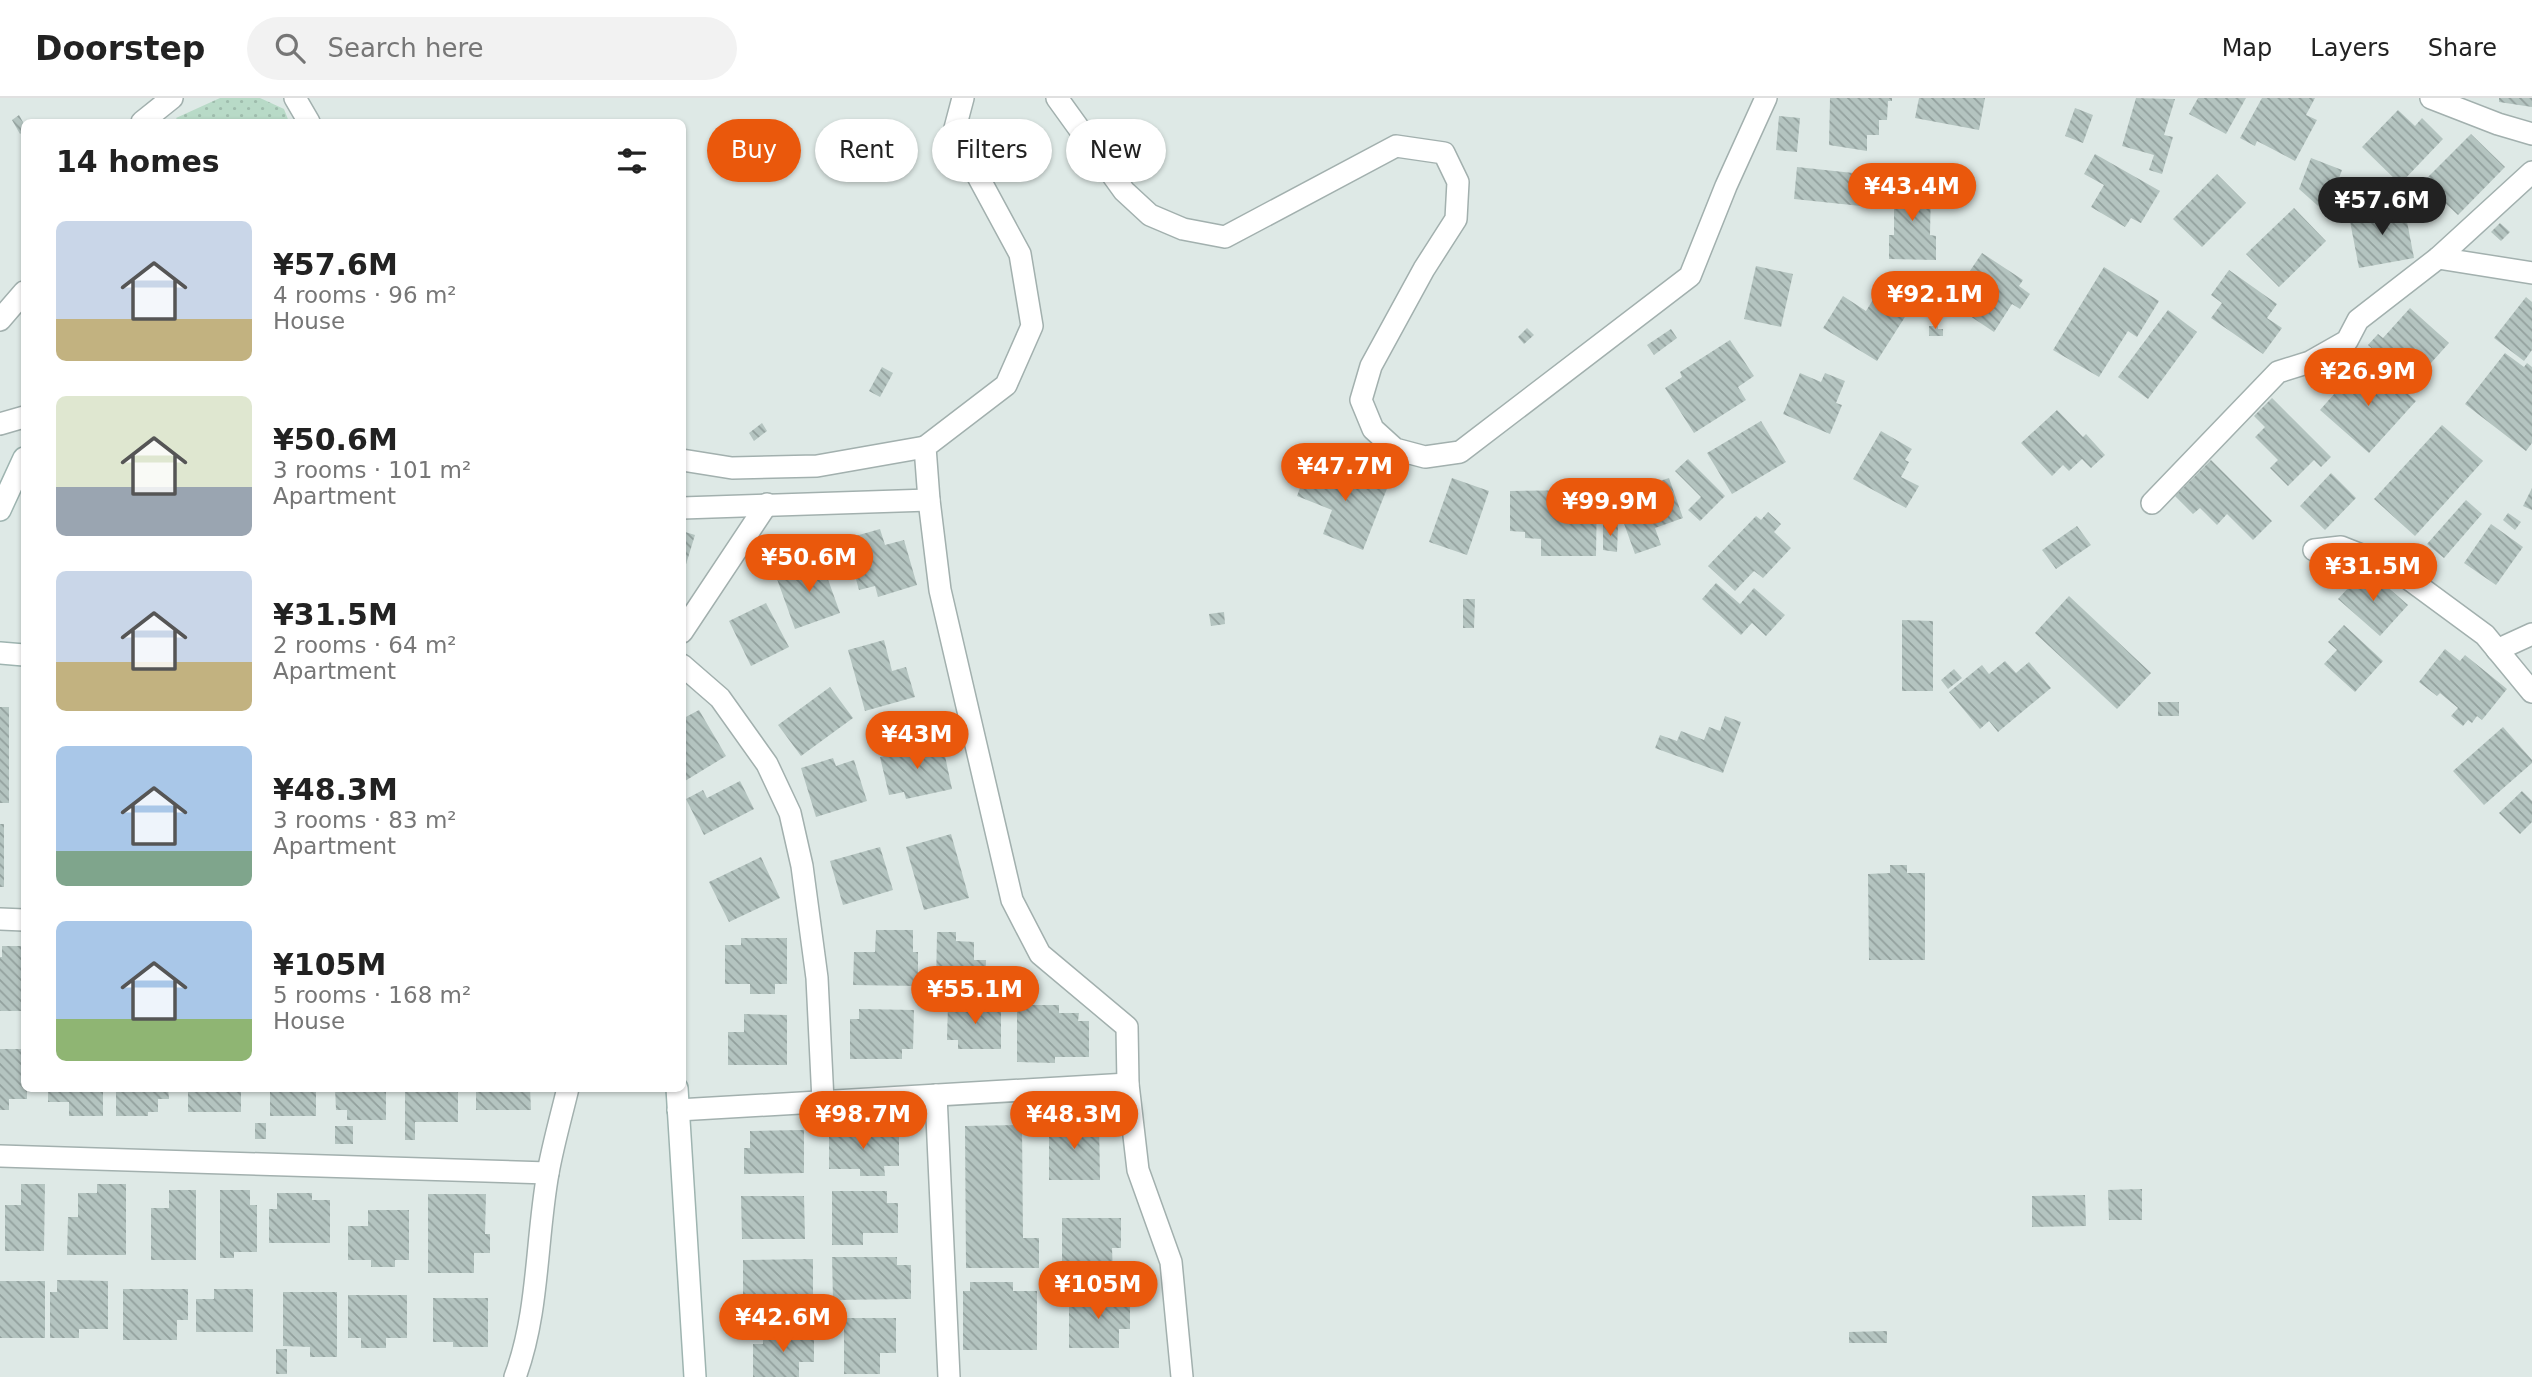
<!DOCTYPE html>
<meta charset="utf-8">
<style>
body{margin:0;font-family:"DejaVu Sans",sans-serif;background:#f2f2f2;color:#222;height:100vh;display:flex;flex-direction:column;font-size:26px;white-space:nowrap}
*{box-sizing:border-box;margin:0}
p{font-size:23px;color:#767676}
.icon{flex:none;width:38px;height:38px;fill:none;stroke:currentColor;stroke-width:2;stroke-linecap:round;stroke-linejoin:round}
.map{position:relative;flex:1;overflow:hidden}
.side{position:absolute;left:21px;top:21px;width:665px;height:973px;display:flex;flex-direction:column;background:#fff;border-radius:10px;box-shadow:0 2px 5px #0004}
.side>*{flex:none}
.guide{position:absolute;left:707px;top:21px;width:665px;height:63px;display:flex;gap:14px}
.price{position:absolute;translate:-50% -60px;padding:0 16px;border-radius:24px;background:#ea580c;color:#fff;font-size:23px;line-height:46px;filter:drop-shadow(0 2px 4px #0008)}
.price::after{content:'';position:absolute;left:50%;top:42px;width:21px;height:16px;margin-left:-10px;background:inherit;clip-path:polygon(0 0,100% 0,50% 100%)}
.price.selected{background:#222;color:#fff}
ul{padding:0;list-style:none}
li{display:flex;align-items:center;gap:21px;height:175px;padding:0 35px}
li span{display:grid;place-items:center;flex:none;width:196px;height:140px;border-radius:10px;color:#555}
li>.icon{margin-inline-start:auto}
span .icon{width:84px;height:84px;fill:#fffc;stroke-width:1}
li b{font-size:30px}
h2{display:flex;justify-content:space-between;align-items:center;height:84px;padding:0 35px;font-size:30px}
.chip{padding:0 24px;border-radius:32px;background:#fff;box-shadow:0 2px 5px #0004;font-size:24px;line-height:63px}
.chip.selected{background:#ea580c;color:#fff}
header{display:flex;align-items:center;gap:42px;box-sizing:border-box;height:98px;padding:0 35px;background:#fff;border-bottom:2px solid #e0e0e0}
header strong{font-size:33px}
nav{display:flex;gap:38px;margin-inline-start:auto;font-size:24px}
.search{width:490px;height:63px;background:#f2f2f2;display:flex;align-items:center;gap:18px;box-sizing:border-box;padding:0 24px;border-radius:38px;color:#767676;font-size:26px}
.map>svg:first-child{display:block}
.park{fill:url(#park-dots)}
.building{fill:url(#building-back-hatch)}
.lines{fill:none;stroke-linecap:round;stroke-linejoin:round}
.street-casing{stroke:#a2b0ae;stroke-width:24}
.secondary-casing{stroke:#9eb4b0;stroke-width:24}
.street{stroke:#fff;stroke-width:21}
.secondary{stroke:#fff;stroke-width:21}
</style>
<header>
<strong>Doorstep</strong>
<div class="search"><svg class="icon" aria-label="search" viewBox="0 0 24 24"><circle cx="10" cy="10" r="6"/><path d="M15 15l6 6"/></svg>Search here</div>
<nav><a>Map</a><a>Layers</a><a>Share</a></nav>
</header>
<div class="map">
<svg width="2532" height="1279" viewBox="0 0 2532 1279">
<defs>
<pattern id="park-dots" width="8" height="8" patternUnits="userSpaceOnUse" patternTransform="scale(1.75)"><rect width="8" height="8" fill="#b8dac7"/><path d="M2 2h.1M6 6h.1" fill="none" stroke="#9ebcac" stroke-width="1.8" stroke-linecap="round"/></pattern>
<pattern id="building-back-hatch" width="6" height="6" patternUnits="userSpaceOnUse" patternTransform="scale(1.75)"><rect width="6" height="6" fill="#b4c4c0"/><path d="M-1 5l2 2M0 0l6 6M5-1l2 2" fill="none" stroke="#92a09d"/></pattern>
</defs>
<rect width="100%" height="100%" fill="#dee9e6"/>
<polygon class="park" points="220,0 260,0 284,11 289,24 179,24 176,20"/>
<g class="building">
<polygon points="1830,0 1892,0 1892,3 1888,3 1887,22 1879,22 1879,37 1867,37 1867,53 1829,47"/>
<polygon points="1919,0 1985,0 1979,32 1915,20"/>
<polygon points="2136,0 2175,1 2164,37 2173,39 2162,76 2149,72 2154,57 2122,48"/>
<polygon points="2198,0 2246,0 2226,36 2189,16"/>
<polygon points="2262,0 2315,0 2306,17 2317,22 2295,63 2257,43 2255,48 2240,40"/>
<polygon points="2499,0 2532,0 2532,9 2499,4"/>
<polygon points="2075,10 2093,17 2083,45 2065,38"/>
<polygon points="2398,12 2415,28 2422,20 2443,41 2400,86 2362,49"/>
<polygon points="19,17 24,26 24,33 20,36 12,22"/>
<polygon points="1779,18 1800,20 1797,54 1776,52"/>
<polygon points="853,30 870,34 862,67 846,63"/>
<polygon points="2471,36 2505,69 2458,117 2423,84"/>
<polygon points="2095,56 2160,93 2141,125 2131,120 2125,129 2091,109 2104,87 2084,76"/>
<polygon points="2311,60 2342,72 2326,115 2299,91"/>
<polygon points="1797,69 1853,75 1852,86 1863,87 1861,108 1794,101"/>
<polygon points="2217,76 2246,105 2202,149 2173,121"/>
<polygon points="1894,85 1931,85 1930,137 1936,138 1936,162 1889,161 1889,137 1894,137"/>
<polygon points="2404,108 2414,160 2359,170 2349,118"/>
<polygon points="2294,110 2326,143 2279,189 2246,156"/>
<polygon points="2500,125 2510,134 2501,143 2491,134"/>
<polygon points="1982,155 2023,182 2019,188 2030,196 2020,211 2012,206 1994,234 1949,204"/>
<polygon points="1756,168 1793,176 1781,229 1744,221"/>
<polygon points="2104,169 2159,203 2137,239 2128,233 2099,279 2053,252"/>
<polygon points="2229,172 2277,206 2267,220 2282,230 2263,256 2211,220 2222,205 2211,197"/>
<polygon points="1879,192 1910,211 1877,263 1823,230 1843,198 1866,213"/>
<polygon points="2526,199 2532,204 2532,252 2524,263 2494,240"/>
<polygon points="2410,210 2449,245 2412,286 2368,247 2378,236 2383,240"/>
<polygon points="2168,212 2197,234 2148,301 2118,279"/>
<polygon points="1929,228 1938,228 1938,231 1943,231 1943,238 1929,238"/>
<polygon points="1527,230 1534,237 1524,246 1518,239"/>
<polygon points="1671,231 1677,240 1654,257 1647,247"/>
<polygon points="1730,242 1754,278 1738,289 1746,302 1694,335 1665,290 1682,279 1680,274"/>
<polygon points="2505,255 2524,269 2527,265 2532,269 2532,345 2526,353 2465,306"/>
<polygon points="882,269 893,275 880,299 869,293"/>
<polygon points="2356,271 2373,285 2383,274 2416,303 2369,355 2320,312"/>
<polygon points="1800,275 1821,284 1825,275 1845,283 1836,305 1842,307 1830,336 1783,316"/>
<polygon points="2272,300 2331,359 2321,369 2314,362 2288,388 2270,370 2278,362 2255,339 2265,329 2254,318"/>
<polygon points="2057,312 2083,339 2086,336 2105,357 2091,370 2082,361 2069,373 2063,367 2052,378 2021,345"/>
<polygon points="1761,323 1786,364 1732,396 1707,355"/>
<polygon points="762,325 767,333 754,343 749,335"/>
<polygon points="2442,327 2483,363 2415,438 2374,401"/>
<polygon points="1881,333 1912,351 1905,362 1909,364 1901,379 1919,388 1906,410 1853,381"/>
<polygon points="1688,361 1725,398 1700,423 1688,412 1701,399 1675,373"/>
<polygon points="2211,362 2272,423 2253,442 2227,416 2217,427 2200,410 2193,416 2175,398"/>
<polygon points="1309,366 1344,379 1347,372 1388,388 1363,452 1323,436 1332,412 1297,398"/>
<polygon points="2331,375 2356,400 2325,432 2300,408"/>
<polygon points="1452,380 1489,393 1467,457 1429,444"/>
<polygon points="1669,380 1683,420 1655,430 1661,447 1635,456 1614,398"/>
<polygon points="2532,390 2532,412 2523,408"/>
<polygon points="1597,392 1596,458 1541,458 1541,441 1525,440 1525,434 1510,433 1510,393"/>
<polygon points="2466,402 2482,416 2444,460 2427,446"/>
<polygon points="1768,414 1781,426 1774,434 1791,450 1763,480 1754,473 1735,493 1708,468 1756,418 1761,422"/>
<polygon points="2508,415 2521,424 2515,432 2503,422"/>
<polygon points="1603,426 1618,427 1617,454 1603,452"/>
<polygon points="2491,426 2523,449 2496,487 2464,465"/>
<polygon points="2077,428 2091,447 2056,471 2042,452"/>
<polygon points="880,431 885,447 904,442 917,487 878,499 875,488 859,492 845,441"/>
<polygon points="682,433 695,437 683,476 682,475"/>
<polygon points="820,459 840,515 795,531 777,481 804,471 802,465"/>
<polygon points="2362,475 2372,485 2376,479 2408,507 2380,538 2338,501"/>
<polygon points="1716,485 1740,506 1754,490 1785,517 1766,538 1752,525 1741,537 1702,501"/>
<polygon points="2069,498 2151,575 2117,611 2035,535"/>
<polygon points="1463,501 1475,501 1474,530 1463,530"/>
<polygon points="766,505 789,549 751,568 729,523"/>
<polygon points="1224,514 1225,526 1211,528 1209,516"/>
<polygon points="1902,522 1933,523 1933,593 1902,593"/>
<polygon points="2344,527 2383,563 2355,594 2324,566 2337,552 2328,544"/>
<polygon points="884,542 892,573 906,569 915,599 865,613 848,552"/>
<polygon points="2445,551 2460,563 2465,557 2507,591 2482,622 2477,618 2472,625 2468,622 2463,628 2451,618 2458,610 2440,595 2437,598 2419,584"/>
<polygon points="2005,563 2016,575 2029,564 2051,590 1998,634 1989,623 1980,631 1949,594 1982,567 1989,576"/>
<polygon points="1954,571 1962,580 1948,591 1941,582"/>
<polygon points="830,589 853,620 801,658 778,627"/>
<rect x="2158" y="604" width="21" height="14"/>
<rect x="0" y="609" width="9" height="96"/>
<polygon points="699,612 726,658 685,683 682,679 682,621"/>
<polygon points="1725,618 1741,624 1723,675 1655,650 1660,637 1677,643 1681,633 1704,642 1709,629 1720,633"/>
<polygon points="2503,629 2532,662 2532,665 2484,707 2453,673"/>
<polygon points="942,644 952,691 906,701 904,694 889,697 880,659"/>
<polygon points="833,660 836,668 854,662 867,703 816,719 801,670"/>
<polygon points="740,683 754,711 704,737 686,701 703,692 707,700"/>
<polygon points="2522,693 2532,703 2532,724 2520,736 2499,715"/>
<rect x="0" y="726" width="4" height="63"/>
<polygon points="951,736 969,800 924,812 906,749"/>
<polygon points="880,749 893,792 843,807 830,763"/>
<polygon points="761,759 780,800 729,824 709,784"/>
<polygon points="1890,767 1907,767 1907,775 1925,775 1925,862 1869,862 1868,776 1890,775"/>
<polygon points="876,832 913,832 913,854 918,854 918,888 853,887 854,854 875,854"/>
<polygon points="937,834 956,834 956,843 974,844 974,862 986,862 985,890 936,889"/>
<polygon points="741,840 787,840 787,886 775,886 775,896 750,896 750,886 725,886 725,847 741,847"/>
<polygon points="2,848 24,848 24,913 0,913 0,859 2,859"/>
<polygon points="948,906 1001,906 1001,951 958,951 958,942 947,942"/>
<polygon points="1017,907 1059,907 1059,915 1079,915 1078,923 1089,923 1089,959 1055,959 1055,965 1017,964"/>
<polygon points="859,911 914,912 913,951 902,951 902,961 850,961 850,921 859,921"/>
<polygon points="744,916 787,917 787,967 728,967 728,934 744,934"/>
<polygon points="0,951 24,951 24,990 27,990 27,1001 9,1001 9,1012 0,1012"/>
<polygon points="48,990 103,990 103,1018 69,1018 69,1004 48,1004"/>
<polygon points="116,990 168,990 169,1001 158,1001 158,1014 148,1014 148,1018 116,1018"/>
<rect x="188" y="990" width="53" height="24"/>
<rect x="270" y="990" width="46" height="28"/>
<polygon points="335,990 386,990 386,1022 347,1022 347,1012 336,1012"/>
<polygon points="405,990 458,990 458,1024 415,1024 415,1042 405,1042"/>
<polygon points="476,990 530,990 531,1012 476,1012"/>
<polygon points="1049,1024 1099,1024 1100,1082 1049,1082"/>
<rect x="255" y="1025" width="11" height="16"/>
<polygon points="1022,1027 1023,1140 1039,1140 1039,1170 966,1170 965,1028"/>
<rect x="335" y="1028" width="18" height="18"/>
<polygon points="829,1031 884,1031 884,1035 899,1035 899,1068 884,1068 885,1078 860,1078 860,1071 829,1071"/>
<polygon points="804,1032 804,1075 744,1076 744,1050 750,1050 750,1033"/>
<polygon points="21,1086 45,1086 44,1153 5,1153 5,1107 21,1107"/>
<polygon points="97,1086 126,1086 126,1157 67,1157 68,1119 78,1119 78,1095 97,1095"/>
<polygon points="2142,1091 2142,1122 2109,1122 2108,1092"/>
<polygon points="169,1092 196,1092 196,1162 151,1162 151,1110 169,1110"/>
<polygon points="220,1092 250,1092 250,1107 257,1107 257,1154 234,1154 234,1160 220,1160"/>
<polygon points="832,1093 887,1093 887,1105 898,1105 898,1135 863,1135 863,1147 832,1147"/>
<polygon points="277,1095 312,1095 312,1102 330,1102 330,1145 269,1145 269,1111 277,1111"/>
<polygon points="428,1096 486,1096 485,1136 490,1136 490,1155 474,1155 474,1175 428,1175"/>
<polygon points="2085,1097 2086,1128 2032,1129 2032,1098"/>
<polygon points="741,1098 804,1098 805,1141 742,1141"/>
<polygon points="368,1112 409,1112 409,1162 395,1162 395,1169 371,1169 371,1162 348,1162 348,1128 368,1128"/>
<polygon points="1062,1120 1121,1120 1121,1150 1112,1150 1113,1177 1076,1177 1076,1167 1062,1167"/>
<polygon points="832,1159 897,1159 897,1167 911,1167 911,1201 833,1202"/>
<polygon points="813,1161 813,1210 743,1211 743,1162"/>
<polygon points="57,1182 108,1183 108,1231 79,1231 79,1240 50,1240 50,1194 57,1194"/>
<rect x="0" y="1183" width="45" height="57"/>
<polygon points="970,1184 1013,1184 1013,1193 1037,1193 1037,1252 963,1252 963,1193 970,1193"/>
<polygon points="123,1191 188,1191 188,1222 177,1222 177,1242 123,1242"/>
<polygon points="214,1191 253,1191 253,1234 196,1234 196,1201 214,1201"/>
<polygon points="283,1194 337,1194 337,1259 310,1259 310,1249 283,1248"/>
<polygon points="348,1197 407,1197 407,1240 386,1240 386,1250 361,1250 361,1240 348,1240"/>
<polygon points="1069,1199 1130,1199 1130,1231 1119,1231 1119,1250 1069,1250"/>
<polygon points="433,1200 488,1200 488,1249 453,1249 453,1244 433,1244"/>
<polygon points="844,1220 896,1220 896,1255 880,1255 880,1276 844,1276"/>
<polygon points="1887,1233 1887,1245 1849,1245 1849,1234"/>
<polygon points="763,1234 814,1234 814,1264 799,1264 799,1279 753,1279 753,1246 763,1246"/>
<rect x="276" y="1251" width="11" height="25"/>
</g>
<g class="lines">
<g class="street-casing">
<g id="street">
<polyline points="295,0 309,24"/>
<polyline points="963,0 954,34 1020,156 1032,228 1006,287 925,349 929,402 940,492 1012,802 1040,856 1127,929 1128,986 1138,1072 1171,1164 1182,1279"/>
<polyline points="1057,0 1124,93 1150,117 1183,131 1225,139 1396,48 1444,55 1458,84 1456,121 1424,171 1371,268 1361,302 1373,331 1395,351 1425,359 1460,354 1690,178 1726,88 1766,0"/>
<polyline points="2431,0 2498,26 2532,36"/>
<polyline points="142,24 172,0"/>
<polyline points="2438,160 2532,175"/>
<polyline points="0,222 24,194"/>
<polyline points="0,326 24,319"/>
<polyline points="682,362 732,370 817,368 925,349"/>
<polyline points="2152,405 2278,274 2310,264 2347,243 2358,222 2438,160 2532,74"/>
<polyline points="682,410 929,402"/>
<polyline points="2314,452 2341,449 2394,470 2485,537 2532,594"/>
<polyline points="682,534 767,406"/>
<polyline points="2497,552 2532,536"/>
<polyline points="682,567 720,600 767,666 790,715 802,768 817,880 823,1003"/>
<polyline points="0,821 24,822"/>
<polyline points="936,997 949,1279"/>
<polyline points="678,1012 1128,986"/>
<polyline points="0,1058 548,1075"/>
<path d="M515,1279C539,1215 536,1142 548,1075C553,1047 561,1019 568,990"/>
</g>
</g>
<g class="secondary-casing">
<g id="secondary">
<polyline points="0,412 24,360"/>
<polyline points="0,555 24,557"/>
<polyline points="677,990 695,1279"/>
</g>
</g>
<use href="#street" class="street"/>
<use href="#secondary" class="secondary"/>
</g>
</svg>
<b class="price" style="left:1912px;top:125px">¥43.4M</b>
<b class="price selected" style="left:2382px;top:139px">¥57.6M</b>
<b class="price" style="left:1935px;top:233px">¥92.1M</b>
<b class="price" style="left:2368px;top:310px">¥26.9M</b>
<b class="price" style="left:1345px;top:405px">¥47.7M</b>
<b class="price" style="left:1610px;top:440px">¥99.9M</b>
<b class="price" style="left:809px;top:496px">¥50.6M</b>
<b class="price" style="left:2373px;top:505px">¥31.5M</b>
<b class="price" style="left:917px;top:673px">¥43M</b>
<b class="price" style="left:975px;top:928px">¥55.1M</b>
<b class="price" style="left:863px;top:1053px">¥98.7M</b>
<b class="price" style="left:1074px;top:1053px">¥48.3M</b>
<b class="price" style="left:1098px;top:1223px">¥105M</b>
<b class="price" style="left:783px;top:1256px">¥42.6M</b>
<div class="guide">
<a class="chip selected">Buy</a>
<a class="chip">Rent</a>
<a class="chip">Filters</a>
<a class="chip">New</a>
</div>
<section class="side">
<h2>14 homes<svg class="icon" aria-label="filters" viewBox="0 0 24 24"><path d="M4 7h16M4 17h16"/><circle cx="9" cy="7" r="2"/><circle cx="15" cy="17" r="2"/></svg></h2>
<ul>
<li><span style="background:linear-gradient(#c9d6e8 70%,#c2b280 0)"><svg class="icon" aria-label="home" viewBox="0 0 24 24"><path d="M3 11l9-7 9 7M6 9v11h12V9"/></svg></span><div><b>¥57.6M</b><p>4 rooms · 96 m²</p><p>House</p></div></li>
<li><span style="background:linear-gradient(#dfe7d0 65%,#9aa5b1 0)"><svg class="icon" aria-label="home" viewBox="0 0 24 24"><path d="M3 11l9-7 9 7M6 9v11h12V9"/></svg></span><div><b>¥50.6M</b><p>3 rooms · 101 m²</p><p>Apartment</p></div></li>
<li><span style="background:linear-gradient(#c9d6e8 65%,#c2b280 0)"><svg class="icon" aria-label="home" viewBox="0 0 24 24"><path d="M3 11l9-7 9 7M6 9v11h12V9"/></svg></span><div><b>¥31.5M</b><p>2 rooms · 64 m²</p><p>Apartment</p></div></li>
<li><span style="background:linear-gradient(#a9c7e8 75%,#7fa58c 0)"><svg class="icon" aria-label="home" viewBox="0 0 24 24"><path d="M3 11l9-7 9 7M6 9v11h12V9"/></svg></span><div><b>¥48.3M</b><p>3 rooms · 83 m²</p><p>Apartment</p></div></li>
<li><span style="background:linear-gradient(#a9c7e8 70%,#8fb573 0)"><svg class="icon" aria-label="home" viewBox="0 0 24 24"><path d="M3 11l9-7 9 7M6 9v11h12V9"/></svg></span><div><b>¥105M</b><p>5 rooms · 168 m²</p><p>House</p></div></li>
</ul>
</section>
</div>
